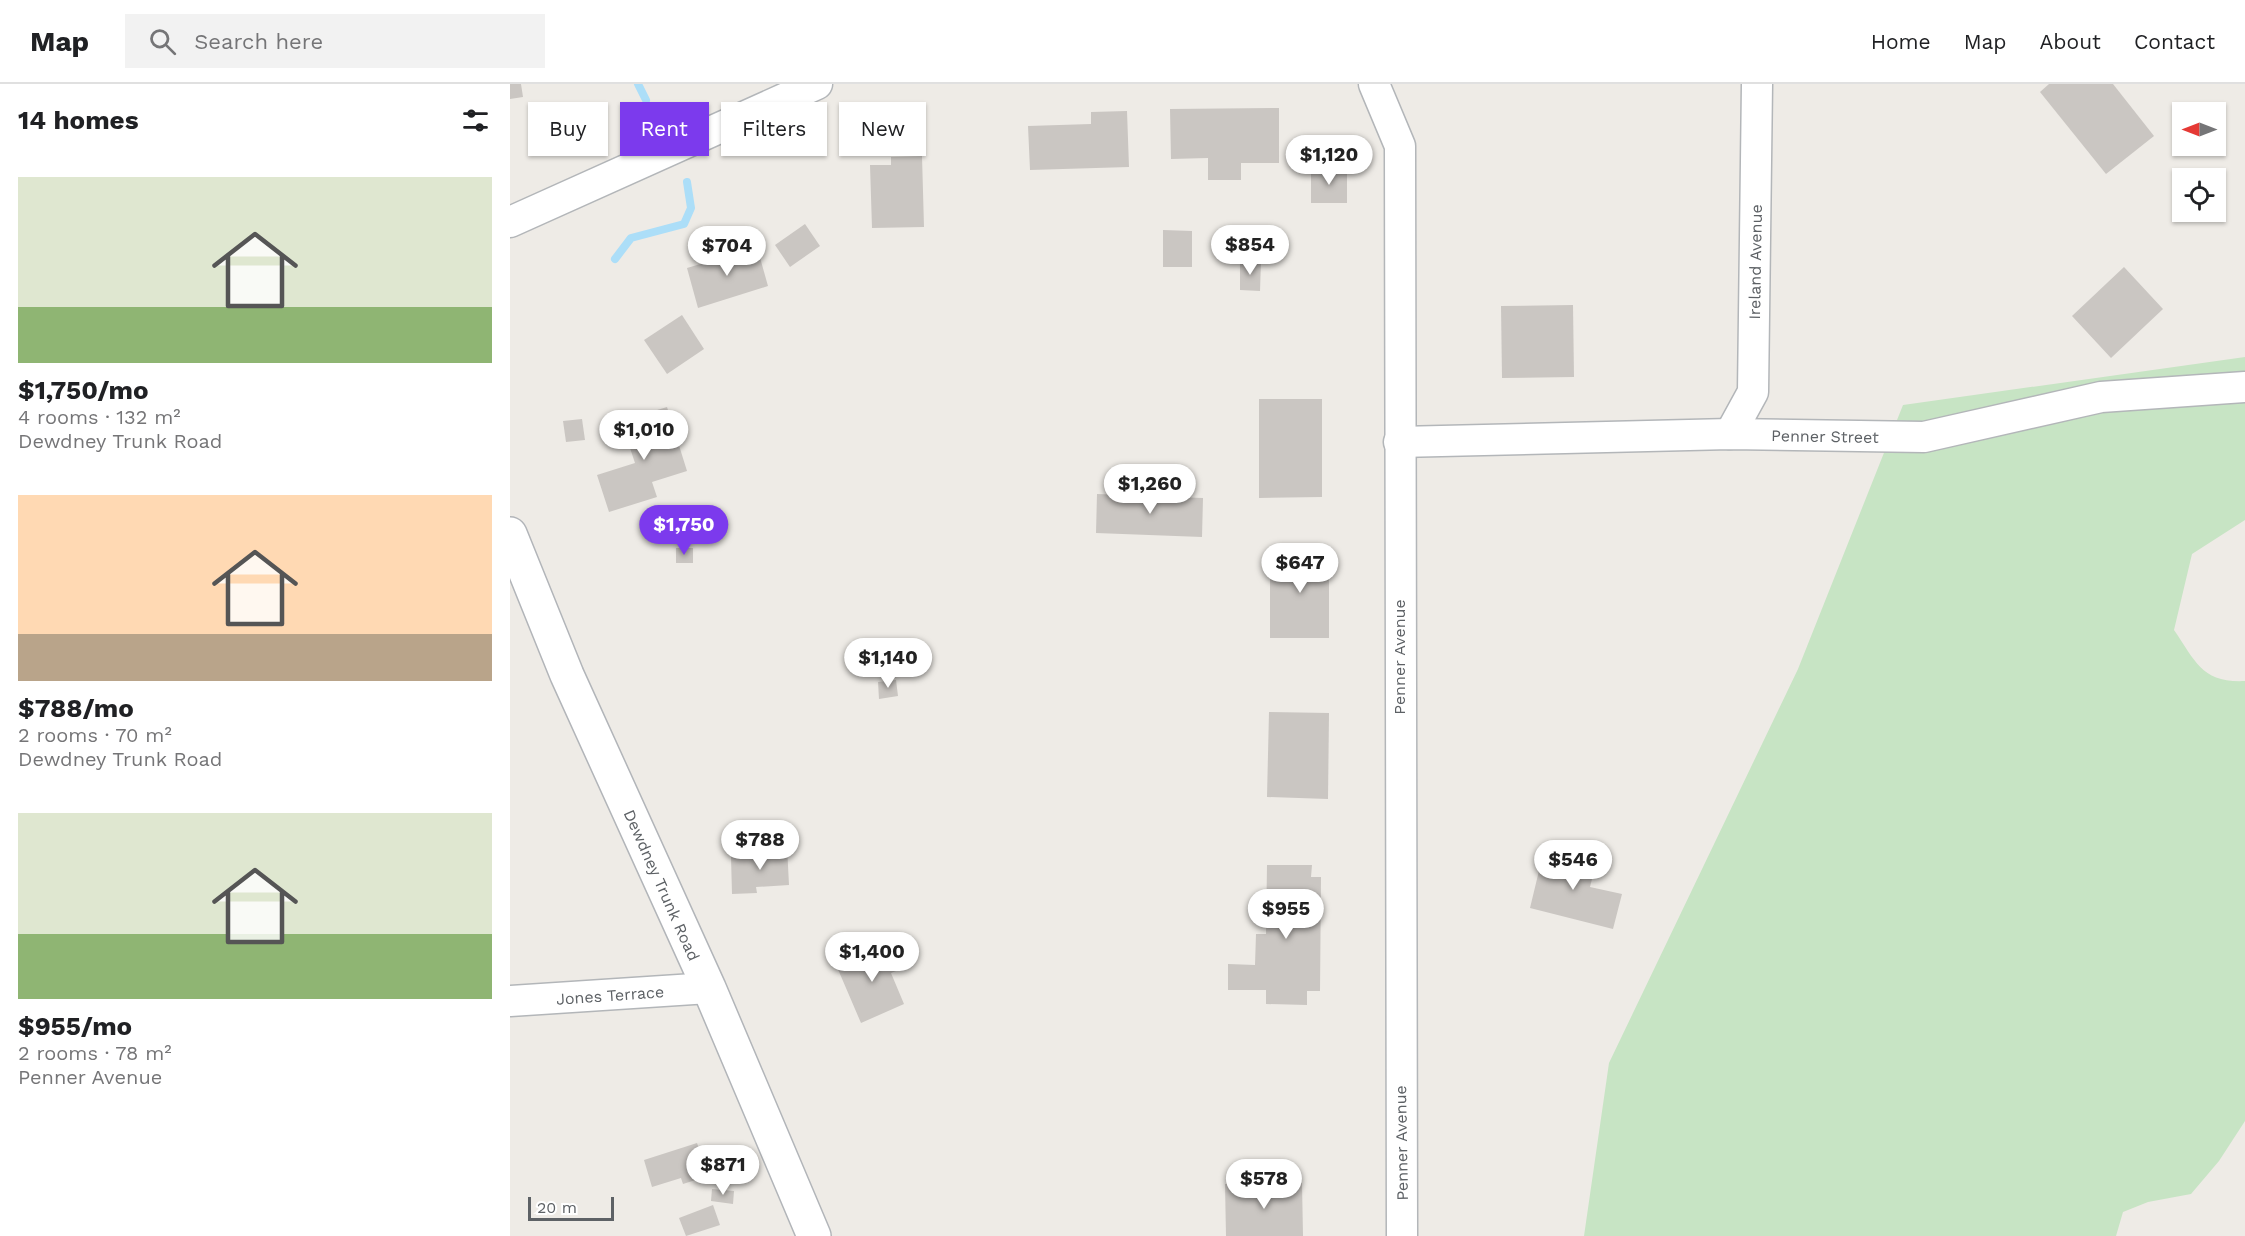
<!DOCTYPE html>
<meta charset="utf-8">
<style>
body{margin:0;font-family:"Work Sans",sans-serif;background:#f2f2f2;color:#202124;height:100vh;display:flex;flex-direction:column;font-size:22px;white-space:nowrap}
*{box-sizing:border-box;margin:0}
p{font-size:20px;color:#757577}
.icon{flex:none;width:33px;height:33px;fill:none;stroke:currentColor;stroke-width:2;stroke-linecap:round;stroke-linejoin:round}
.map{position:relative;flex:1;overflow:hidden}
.details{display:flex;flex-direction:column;background:#fff;width:510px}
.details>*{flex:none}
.guide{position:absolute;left:18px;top:18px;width:570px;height:54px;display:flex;gap:12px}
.needle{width:39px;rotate:270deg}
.buttons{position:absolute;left:1662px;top:18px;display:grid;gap:12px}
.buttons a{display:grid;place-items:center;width:54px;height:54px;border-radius:0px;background:#fff;box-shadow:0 2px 4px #0004;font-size:30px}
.scale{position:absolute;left:18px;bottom:15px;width:86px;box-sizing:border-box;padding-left:6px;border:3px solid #5d6165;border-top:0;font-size:16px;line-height:21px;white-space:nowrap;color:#5d6165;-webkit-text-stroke:4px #fff;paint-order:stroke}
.price{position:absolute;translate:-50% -51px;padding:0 14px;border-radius:21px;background:#fff;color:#222;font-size:20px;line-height:39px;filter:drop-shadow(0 2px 3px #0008)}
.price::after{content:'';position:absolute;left:50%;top:36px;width:18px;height:14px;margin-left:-9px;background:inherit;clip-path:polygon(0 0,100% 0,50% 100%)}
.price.active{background:#7c3aed;color:#fff}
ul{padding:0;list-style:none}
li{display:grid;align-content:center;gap:12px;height:318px;padding:0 18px}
li span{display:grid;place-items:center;height:186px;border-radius:0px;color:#555}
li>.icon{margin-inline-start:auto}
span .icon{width:108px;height:108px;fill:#fffc;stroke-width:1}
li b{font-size:26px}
h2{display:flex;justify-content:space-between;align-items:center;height:72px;padding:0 18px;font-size:26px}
.chip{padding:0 21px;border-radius:0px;background:#fff;box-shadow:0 2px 4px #0004;font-size:21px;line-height:54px}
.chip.active{background:#7c3aed;color:#fff}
header{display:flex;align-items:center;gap:36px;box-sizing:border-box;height:84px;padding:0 30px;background:#fff;border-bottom:2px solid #e0e0e0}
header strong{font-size:28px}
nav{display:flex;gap:33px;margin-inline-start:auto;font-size:21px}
.search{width:420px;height:54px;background:#f2f2f2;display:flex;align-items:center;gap:15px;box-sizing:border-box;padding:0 21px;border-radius:0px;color:#757577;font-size:22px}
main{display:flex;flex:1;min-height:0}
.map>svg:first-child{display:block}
.green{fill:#c7e4c4}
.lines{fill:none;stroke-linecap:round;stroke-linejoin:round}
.stream{stroke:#acdef8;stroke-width:8}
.building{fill:#cac6c2}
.minor-casing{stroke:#b3b6b9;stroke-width:33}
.secondary-casing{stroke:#b2b5b9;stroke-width:36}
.minor{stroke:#fff;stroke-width:30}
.secondary{stroke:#fff;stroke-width:33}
.labels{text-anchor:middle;stroke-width:5;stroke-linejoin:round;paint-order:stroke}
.street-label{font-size:16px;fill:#5d6165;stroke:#fff}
</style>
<header>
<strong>Map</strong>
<div class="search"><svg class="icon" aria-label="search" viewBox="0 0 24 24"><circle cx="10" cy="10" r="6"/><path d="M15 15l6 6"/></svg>Search here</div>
<nav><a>Home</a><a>Map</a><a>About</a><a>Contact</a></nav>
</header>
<main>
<section class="details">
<h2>14 homes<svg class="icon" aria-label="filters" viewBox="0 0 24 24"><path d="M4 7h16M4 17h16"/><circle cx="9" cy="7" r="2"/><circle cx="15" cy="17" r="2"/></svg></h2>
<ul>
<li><span style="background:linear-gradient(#dfe7d0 70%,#8fb573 0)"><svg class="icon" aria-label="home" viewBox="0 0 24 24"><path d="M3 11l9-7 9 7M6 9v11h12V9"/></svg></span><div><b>$1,750/mo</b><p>4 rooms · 132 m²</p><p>Dewdney Trunk Road</p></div></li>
<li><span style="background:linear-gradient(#ffd9b3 75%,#b9a48a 0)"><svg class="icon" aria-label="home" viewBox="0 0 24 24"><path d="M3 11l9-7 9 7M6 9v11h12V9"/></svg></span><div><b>$788/mo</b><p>2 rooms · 70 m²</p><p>Dewdney Trunk Road</p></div></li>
<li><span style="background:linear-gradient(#dfe7d0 65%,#8fb573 0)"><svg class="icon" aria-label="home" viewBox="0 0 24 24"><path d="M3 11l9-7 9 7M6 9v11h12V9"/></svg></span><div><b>$955/mo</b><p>2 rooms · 78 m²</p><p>Penner Avenue</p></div></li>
</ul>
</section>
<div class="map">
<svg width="1735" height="1152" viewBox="0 0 1735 1152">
<rect width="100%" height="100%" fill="#eeebe6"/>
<path class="green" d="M1735,273V436L1682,470L1664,546C1686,578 1692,599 1735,597V1037L1709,1077L1681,1110L1638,1118L1613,1128L1606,1152H1074L1099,979L1288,585L1393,321Z"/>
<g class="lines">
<g class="stream">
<polyline points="128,0 136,16"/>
<polyline points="105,175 121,154 174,140 181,124 177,98"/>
</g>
</g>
<g class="building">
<polygon points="0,0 11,0 13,13 0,15"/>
<polygon points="1539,0 1603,0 1644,52 1596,90 1530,8"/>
<polygon points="769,24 769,79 731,79 731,96 698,96 698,74 661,75 660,25"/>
<polygon points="617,27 619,83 520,86 518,42 581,40 581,28"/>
<polygon points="412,72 414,143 362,144 360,81 381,81 381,73"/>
<rect x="801" y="85" width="36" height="34"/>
<polygon points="295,140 310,162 280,183 265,161"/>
<polygon points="653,146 682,147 682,183 653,183"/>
<polygon points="247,163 258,202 188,224 177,184"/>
<polygon points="730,177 751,177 750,207 730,206"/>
<polygon points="1614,183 1653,225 1601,274 1562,232"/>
<polygon points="1063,221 1064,293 992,294 991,222"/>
<polygon points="172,231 194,265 157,290 134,256"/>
<polygon points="749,315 812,315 812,413 749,414"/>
<polygon points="157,323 177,387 142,398 147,413 99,428 87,391 125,379 111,337"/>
<polygon points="72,335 75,356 56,358 53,337"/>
<polygon points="587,410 693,414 692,453 586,449"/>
<rect x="166" y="464" width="17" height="15"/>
<rect x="760" y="466" width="59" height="88"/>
<polygon points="386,596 388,612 369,615 368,598"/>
<polygon points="759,628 819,629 818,715 757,713"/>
<polygon points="277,762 279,801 246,803 247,809 222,810 221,773 245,772 246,776 257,776 256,763"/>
<polygon points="1034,766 1086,779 1080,803 1112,810 1103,845 1020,824"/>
<polygon points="757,781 802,781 801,793 811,793 810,907 797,907 797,921 756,920 756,906 718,906 718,880 745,881 746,850 756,850"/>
<polygon points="380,860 391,885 381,889 394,920 351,939 327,883"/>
<polygon points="187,1059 198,1092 173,1100 171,1094 142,1103 134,1076"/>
<polygon points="792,1099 793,1152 716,1152 715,1100"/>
<polygon points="202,1105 224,1107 223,1120 201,1117"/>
<polygon points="203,1121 210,1141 176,1152 169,1134"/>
</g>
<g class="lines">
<g class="minor-casing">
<g id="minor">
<polyline points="864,0 890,62 892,1152"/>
<polyline points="0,138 307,0"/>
<polyline points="1220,350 1243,308 1247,0"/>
<polyline points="889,358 1220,350 1414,353 1591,313 1735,303"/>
<polyline points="0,917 199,904"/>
</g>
</g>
<g class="secondary-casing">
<polyline id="secondary" points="0,450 57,591 199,904 304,1152"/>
</g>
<use href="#minor" class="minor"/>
<use href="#secondary" class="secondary"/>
</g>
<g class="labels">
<g class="street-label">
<text transform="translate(1245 178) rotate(-89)" y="6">Ireland Avenue</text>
<text transform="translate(1315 352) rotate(1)" y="6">Penner Street</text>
<text transform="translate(889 573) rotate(-90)" y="6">Penner Avenue</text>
<text transform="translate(152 801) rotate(66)" y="6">Dewdney Trunk Road</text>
<text transform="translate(100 911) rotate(-4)" y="6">Jones Terrace</text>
<text transform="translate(891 1059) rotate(-91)" y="6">Penner Avenue</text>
</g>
</g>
</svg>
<div class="buttons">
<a><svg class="needle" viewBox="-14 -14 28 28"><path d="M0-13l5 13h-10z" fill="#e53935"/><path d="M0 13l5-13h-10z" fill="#757577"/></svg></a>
<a><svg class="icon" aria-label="locate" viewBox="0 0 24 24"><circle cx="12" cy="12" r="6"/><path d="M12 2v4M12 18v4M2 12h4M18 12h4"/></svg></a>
</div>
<div class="scale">20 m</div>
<b class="price" style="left:819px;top:102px">$1,120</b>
<b class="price" style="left:740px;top:192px">$854</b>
<b class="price" style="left:217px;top:193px">$704</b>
<b class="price" style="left:134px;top:377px">$1,010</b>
<b class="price" style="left:640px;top:431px">$1,260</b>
<b class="price active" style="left:174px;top:472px">$1,750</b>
<b class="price" style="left:790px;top:510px">$647</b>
<b class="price" style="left:378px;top:605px">$1,140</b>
<b class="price" style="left:250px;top:787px">$788</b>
<b class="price" style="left:1063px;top:807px">$546</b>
<b class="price" style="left:776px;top:856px">$955</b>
<b class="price" style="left:362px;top:899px">$1,400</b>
<b class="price" style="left:213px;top:1112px">$871</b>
<b class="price" style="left:754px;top:1126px">$578</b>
<div class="guide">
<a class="chip">Buy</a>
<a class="chip active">Rent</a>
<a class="chip">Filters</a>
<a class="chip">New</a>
</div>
</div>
</main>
